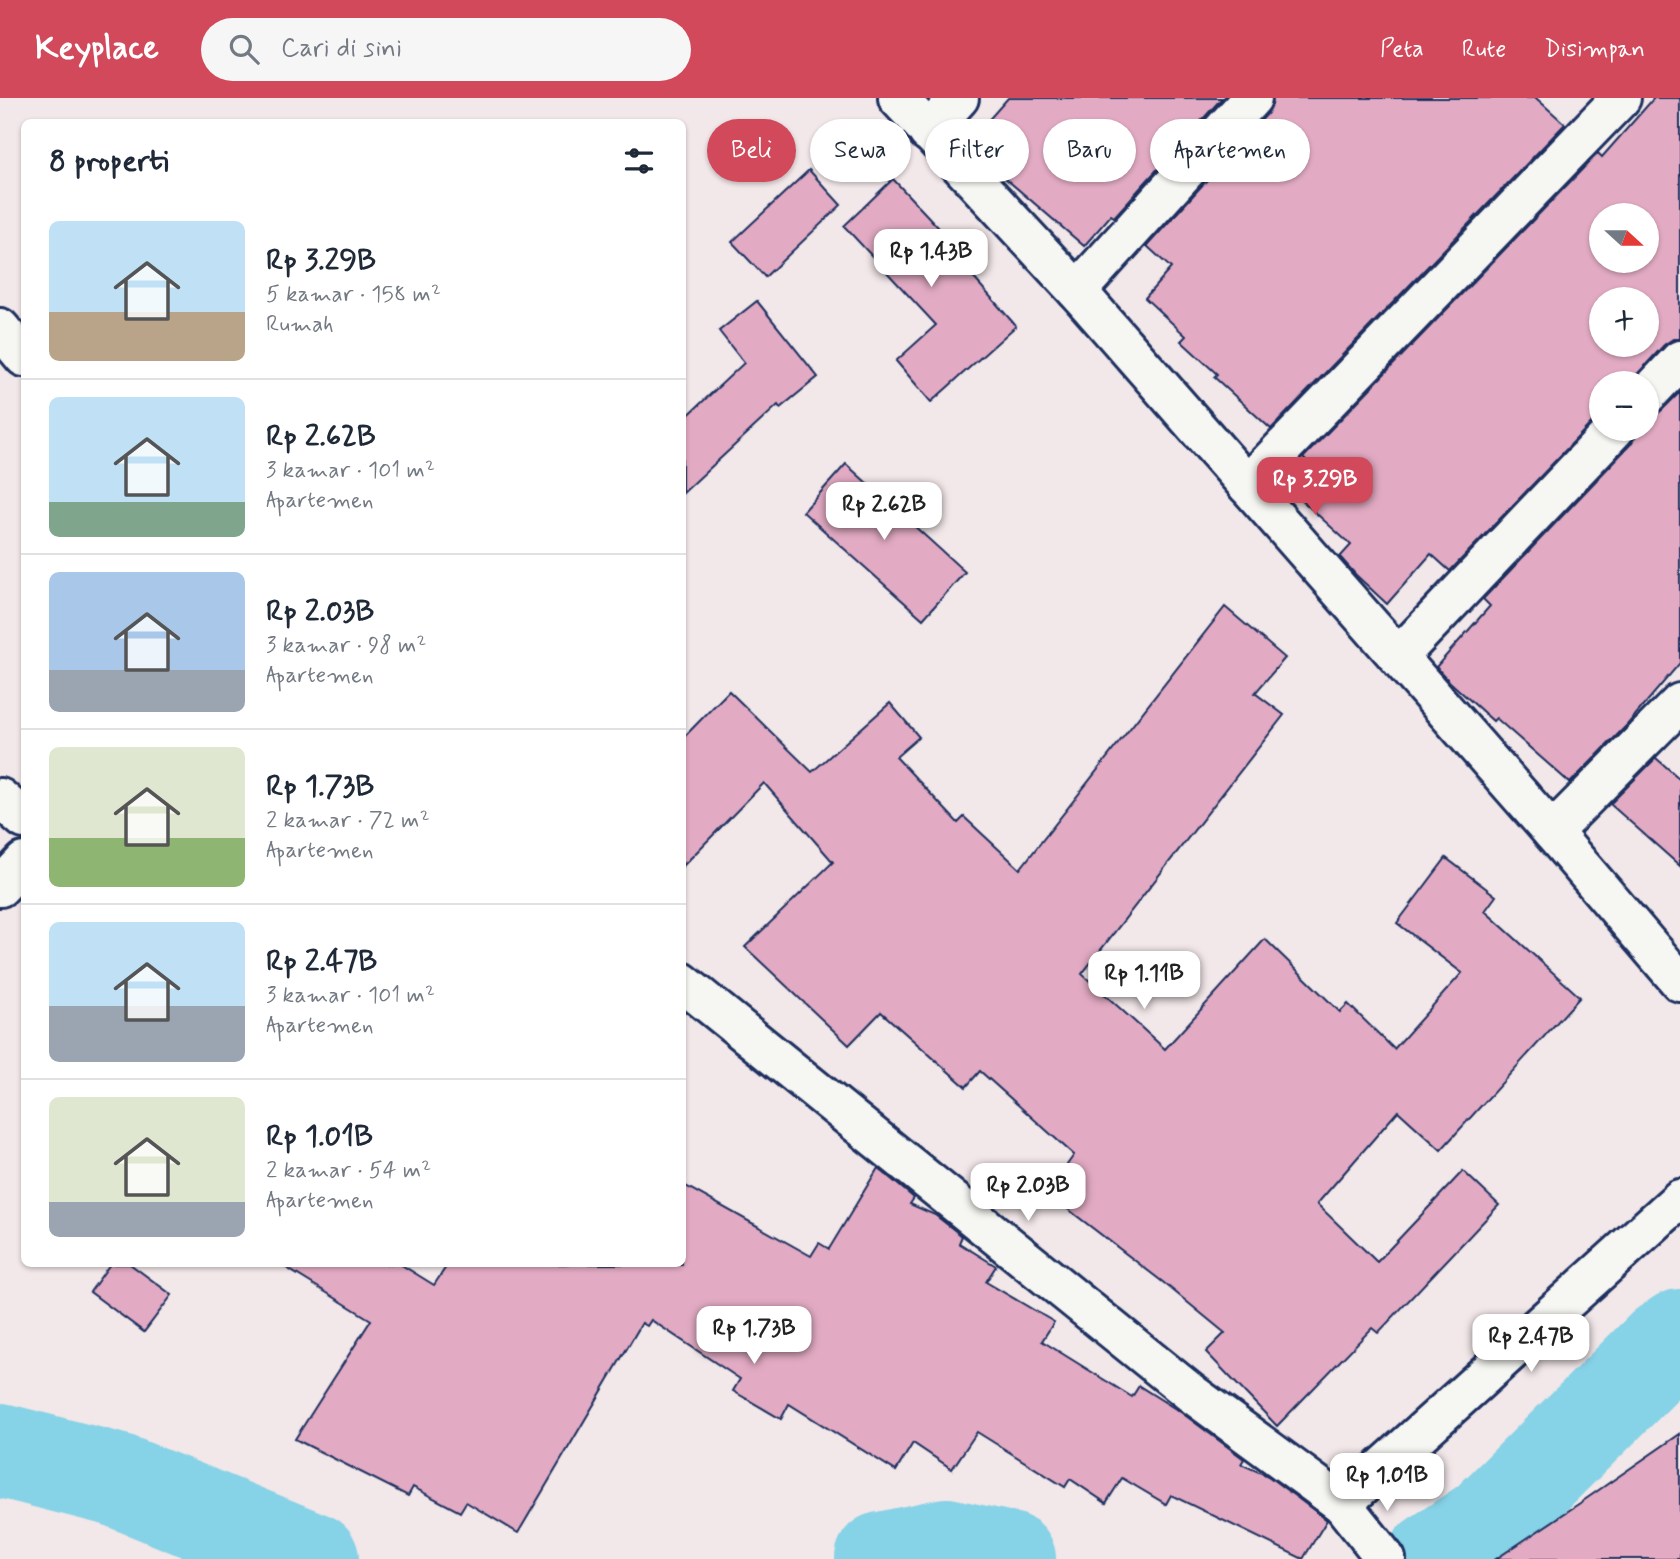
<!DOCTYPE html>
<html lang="id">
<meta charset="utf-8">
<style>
body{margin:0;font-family:Mynerve,sans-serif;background:#f6f6f7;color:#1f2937;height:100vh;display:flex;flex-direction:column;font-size:26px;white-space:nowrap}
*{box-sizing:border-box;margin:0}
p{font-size:23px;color:#747a83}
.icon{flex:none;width:38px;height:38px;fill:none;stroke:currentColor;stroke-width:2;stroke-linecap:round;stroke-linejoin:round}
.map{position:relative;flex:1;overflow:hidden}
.sheet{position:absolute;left:21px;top:21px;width:665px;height:1148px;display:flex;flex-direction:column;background:#fff;border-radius:10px;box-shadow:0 2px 5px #0004}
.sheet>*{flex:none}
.guide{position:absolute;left:707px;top:21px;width:665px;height:63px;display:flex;gap:14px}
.needle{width:46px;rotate:111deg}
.buttons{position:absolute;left:1589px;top:105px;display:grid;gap:14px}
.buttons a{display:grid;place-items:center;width:70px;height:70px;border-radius:50%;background:#fff;box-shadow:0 2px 5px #0004;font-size:35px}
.price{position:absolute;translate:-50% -60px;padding:0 16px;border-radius:14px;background:#fff;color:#222;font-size:23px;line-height:46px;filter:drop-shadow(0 2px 4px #0008)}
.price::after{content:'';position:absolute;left:50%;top:42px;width:21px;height:16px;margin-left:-10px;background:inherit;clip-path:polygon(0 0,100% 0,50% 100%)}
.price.selected{background:#d1495b;color:#fff}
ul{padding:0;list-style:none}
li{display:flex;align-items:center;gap:21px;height:175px;padding:0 28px}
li+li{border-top:2px solid #e0e1e3}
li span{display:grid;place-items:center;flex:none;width:196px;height:140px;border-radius:10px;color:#555}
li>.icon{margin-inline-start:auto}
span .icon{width:84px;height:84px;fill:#fffc;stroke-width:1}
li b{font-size:30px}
h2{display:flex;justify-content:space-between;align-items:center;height:84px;padding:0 28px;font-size:30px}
.tag{padding:0 24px;border-radius:32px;background:#fff;box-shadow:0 2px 5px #0004;font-size:24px;line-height:63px}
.tag.selected{background:#d1495b;color:#fff}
header{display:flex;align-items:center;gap:42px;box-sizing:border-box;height:98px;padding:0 35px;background:#d1495b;color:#fff}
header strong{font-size:33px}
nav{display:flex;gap:38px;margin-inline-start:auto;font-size:24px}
.search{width:490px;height:63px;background:#f6f6f7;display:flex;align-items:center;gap:18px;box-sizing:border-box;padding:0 24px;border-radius:38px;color:#747a83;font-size:26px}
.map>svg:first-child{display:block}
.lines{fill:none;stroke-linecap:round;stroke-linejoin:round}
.river{stroke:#86d2e6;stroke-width:94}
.building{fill:#e2abc3;stroke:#1b2f5e;stroke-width:2;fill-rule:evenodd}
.minor-casing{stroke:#1b2f5e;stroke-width:44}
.minor{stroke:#f6f6f2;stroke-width:38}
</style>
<header>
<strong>Keyplace</strong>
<div class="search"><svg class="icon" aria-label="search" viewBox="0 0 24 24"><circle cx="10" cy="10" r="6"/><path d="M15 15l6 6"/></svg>Cari di sini</div>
<nav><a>Peta</a><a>Rute</a><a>Disimpan</a></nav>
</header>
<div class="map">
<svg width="1680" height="1461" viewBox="0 0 1680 1461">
<rect width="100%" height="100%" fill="#f2e7e9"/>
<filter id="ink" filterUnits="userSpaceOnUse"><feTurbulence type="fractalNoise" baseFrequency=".0143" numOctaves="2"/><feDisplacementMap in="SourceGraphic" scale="14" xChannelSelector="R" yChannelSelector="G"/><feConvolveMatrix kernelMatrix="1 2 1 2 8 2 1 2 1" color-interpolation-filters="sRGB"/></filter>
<g filter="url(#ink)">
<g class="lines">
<g class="river">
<polyline points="0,1352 117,1382 312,1461"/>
<polyline points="882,1461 947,1447 1009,1461"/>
<polyline points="1433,1461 1487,1425 1664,1249 1680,1238"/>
</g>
</g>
<g class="building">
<polygon points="1008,0 1222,0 1114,119 1111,117 1084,148 991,68 969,44"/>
<polygon points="1273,0 1536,0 1565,26 1271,331 1214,279 1217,276 1181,243 1186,238 1145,200 1171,170 1147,148 1268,15"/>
<path d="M1654,0H1680V241H1673L1664,247L1629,285H1601V315L1450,473L1431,456L1387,506L1356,477L1340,459L1351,447L1286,388L1307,364L1303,360L1598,55L1602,59ZM1601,117H1647V163H1601ZM1601,201H1647V247H1601Z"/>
<polygon points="809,72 841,107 765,179 732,144"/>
<polygon points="893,81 965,158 959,163 1016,228 931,304 896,263 936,227 844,128"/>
<polygon points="757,203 818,279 780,310 778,307 682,396 682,323 744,265 719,233"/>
<polygon points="1680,294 1680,565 1627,627 1570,685 1496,620 1493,623 1450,584 1436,569 1490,508 1483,501 1631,346 1636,337 1636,331 1647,331 1647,318 1654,318 1662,312"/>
<polygon points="846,366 965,474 923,521 803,414"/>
<polygon points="1225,509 1285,560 1255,595 1284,617 1082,876 1165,951 1265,841 1340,914 1348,906 1394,951 1462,875 1397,825 1446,760 1496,798 1485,813 1580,899 1441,1052 1398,1013 1317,1106 1377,1164 1463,1073 1499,1107 1378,1235 1372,1230 1277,1328 1206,1254 1225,1235 1164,1185 1047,1095 1074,1057 980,973 966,989 881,914 849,947 745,849 833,764 764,685 682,769 682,641 729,593 812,674 890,605 919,639 896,659 958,725 964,719 1020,771"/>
<polygon points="1656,660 1680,681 1680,768 1610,706"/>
<polygon points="878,1070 914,1100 910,1106 935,1117 962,1138 959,1145 996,1168 986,1184 1054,1224 1042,1243 1132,1299 1139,1288 1182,1315 1244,1361 1241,1366 1268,1378 1327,1422 1303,1461 1171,1397 1166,1406 1122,1380 1106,1405 1070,1381 1065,1389 977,1334 952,1371 913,1345 896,1373 789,1306 781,1321 733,1293 740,1281 651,1222 647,1228 642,1225 518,1435 466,1404 460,1414 413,1389 408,1398 295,1341 371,1222 280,1166 400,1166 434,1187 448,1166 682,1166 682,1086 811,1158 819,1145 829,1151"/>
<polygon points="110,1166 130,1166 172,1197 144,1234 90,1194"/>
<polygon points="1680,1336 1680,1461 1496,1461 1580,1405"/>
</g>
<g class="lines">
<g class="minor-casing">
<g id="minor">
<polyline points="898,0 1077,193 1552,734 1680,884"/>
<polyline points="928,34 959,0"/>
<polyline points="1077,193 1252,0"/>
<polyline points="0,230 24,259"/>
<polyline points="1647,297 1680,262"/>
<polyline points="1247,387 1621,0"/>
<polyline points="1399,558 1615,331"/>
<polyline points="0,700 24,721"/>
<polyline points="1552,734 1680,605"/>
<polyline points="0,789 24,764"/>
<polyline points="682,884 1191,1295 1342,1406 1386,1461"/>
<polyline points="1342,1406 1680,1101"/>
</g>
</g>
<use href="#minor" class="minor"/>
</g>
</g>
</svg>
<div class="buttons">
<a><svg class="needle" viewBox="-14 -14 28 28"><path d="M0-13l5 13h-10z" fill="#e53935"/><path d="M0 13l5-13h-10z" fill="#747a83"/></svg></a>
<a>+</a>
<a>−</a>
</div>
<b class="price" style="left:931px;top:191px">Rp 1.43B</b>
<b class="price selected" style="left:1315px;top:419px">Rp 3.29B</b>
<b class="price" style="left:884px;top:444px">Rp 2.62B</b>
<b class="price" style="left:1144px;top:913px">Rp 1.11B</b>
<b class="price" style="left:1028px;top:1125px">Rp 2.03B</b>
<b class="price" style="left:754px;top:1268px">Rp 1.73B</b>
<b class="price" style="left:1531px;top:1276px">Rp 2.47B</b>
<b class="price" style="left:1387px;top:1415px">Rp 1.01B</b>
<div class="guide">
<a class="tag selected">Beli</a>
<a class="tag">Sewa</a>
<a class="tag">Filter</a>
<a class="tag">Baru</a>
<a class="tag">Apartemen</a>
</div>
<section class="sheet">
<h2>8 properti<svg class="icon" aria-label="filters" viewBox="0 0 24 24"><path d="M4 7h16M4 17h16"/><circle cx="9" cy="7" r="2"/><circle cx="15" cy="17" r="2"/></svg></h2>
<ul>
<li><span style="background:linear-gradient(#bfe0f5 65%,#b9a48a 0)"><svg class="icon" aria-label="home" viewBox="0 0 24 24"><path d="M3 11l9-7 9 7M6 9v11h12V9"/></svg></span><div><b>Rp 3.29B</b><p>5 kamar · 158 m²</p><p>Rumah</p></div></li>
<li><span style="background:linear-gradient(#bfe0f5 75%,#7fa58c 0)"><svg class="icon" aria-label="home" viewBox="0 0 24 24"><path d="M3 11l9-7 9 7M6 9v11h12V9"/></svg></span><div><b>Rp 2.62B</b><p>3 kamar · 101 m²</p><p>Apartemen</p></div></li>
<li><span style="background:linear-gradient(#a9c7e8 70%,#9aa5b1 0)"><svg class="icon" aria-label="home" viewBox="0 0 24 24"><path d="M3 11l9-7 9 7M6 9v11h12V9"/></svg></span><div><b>Rp 2.03B</b><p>3 kamar · 98 m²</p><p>Apartemen</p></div></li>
<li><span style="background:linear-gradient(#dfe7d0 65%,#8fb573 0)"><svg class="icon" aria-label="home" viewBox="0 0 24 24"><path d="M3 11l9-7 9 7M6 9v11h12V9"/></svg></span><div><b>Rp 1.73B</b><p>2 kamar · 72 m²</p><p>Apartemen</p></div></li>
<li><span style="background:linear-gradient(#bfe0f5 60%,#9aa5b1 0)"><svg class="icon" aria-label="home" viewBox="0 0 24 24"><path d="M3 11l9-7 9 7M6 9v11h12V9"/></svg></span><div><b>Rp 2.47B</b><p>3 kamar · 101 m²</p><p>Apartemen</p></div></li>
<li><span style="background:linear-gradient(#dfe7d0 75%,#9aa5b1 0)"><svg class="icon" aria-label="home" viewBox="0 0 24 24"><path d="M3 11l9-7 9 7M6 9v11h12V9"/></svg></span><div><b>Rp 1.01B</b><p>2 kamar · 54 m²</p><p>Apartemen</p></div></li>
</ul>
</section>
</div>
